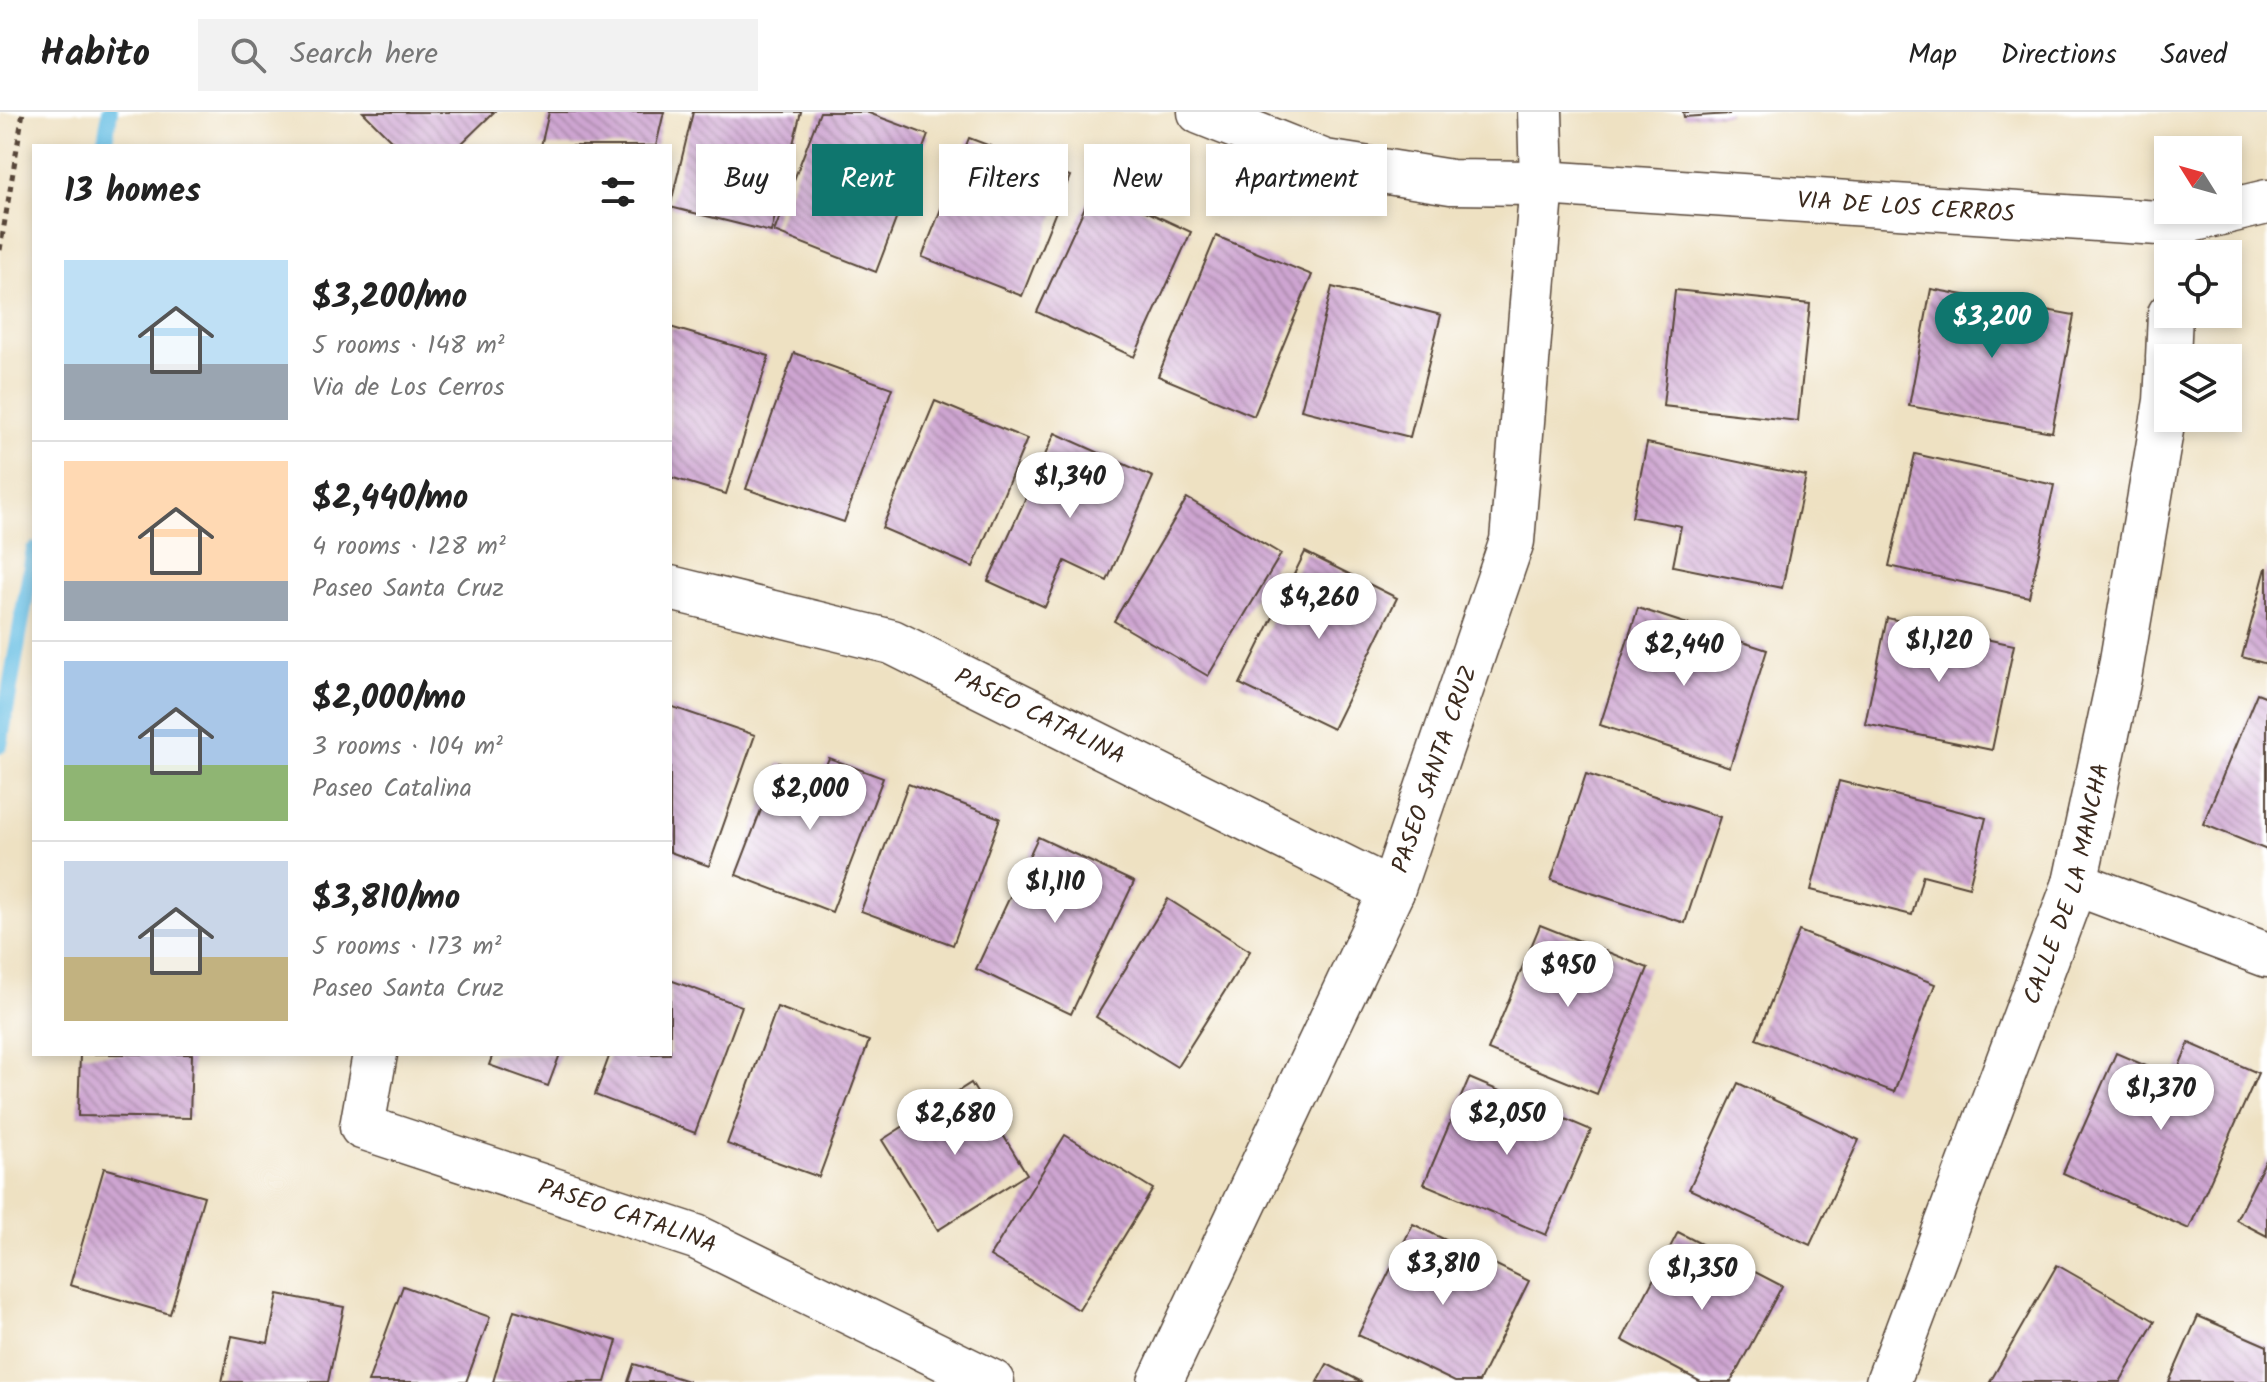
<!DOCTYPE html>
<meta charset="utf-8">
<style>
body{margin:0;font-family:Kalam,sans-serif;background:#f2f2f2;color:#222;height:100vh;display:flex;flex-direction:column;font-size:30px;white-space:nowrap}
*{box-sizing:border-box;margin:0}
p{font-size:26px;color:#767676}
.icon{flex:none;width:44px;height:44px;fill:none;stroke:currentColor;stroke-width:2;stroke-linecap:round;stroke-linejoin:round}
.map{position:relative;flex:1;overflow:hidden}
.side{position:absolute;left:32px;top:32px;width:640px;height:912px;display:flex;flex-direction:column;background:#fff;border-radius:0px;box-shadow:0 4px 12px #0003}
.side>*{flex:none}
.hud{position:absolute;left:696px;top:32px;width:760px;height:72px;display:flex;gap:16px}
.needle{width:52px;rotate:307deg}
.tools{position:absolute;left:2154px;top:24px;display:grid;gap:16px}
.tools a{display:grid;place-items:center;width:88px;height:88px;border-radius:0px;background:#fff;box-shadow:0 4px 12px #0003;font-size:40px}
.price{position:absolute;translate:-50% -68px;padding:0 18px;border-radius:28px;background:#fff;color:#222;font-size:26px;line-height:52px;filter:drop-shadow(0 2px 4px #0008)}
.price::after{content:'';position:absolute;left:50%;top:48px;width:24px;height:18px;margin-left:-12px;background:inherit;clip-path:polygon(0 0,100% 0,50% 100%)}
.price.active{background:#0f766e;color:#fff}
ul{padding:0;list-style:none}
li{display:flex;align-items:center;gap:24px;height:200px;padding:0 32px}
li+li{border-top:2px solid #e0e0e0}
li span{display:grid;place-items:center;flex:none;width:224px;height:160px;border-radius:0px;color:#555}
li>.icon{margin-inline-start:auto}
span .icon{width:96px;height:96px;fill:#fffc;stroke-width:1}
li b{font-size:34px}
h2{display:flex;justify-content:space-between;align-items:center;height:96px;padding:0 32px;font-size:34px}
.tag{padding:0 28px;border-radius:0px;background:#fff;box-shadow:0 4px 12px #0003;font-size:28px;line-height:72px}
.tag.active{background:#0f766e;color:#fff}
header{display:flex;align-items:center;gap:48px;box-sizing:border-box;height:112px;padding:0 40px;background:#fff;border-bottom:2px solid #e0e0e0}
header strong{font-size:38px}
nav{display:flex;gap:44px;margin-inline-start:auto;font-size:28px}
.search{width:560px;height:72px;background:#f2f2f2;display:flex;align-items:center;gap:20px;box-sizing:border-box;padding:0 28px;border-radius:0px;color:#767676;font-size:30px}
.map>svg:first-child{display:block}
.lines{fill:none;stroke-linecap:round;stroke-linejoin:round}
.stream{stroke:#66bee3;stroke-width:16}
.building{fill:url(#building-back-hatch)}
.minor-casing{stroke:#564537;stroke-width:47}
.path{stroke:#564537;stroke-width:5;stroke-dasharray:6 6;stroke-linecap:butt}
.minor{stroke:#fff;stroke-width:44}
.labels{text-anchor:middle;stroke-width:7;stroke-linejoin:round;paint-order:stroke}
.street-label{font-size:24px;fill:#3b2a1e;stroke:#fff}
</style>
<header>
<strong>Habito</strong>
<div class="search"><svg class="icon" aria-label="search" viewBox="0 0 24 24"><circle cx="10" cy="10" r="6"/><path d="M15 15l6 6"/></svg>Search here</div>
<nav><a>Map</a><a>Directions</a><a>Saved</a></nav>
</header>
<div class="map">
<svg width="2267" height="1270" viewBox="0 0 2267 1270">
<defs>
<pattern id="building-back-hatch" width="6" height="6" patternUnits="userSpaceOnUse" patternTransform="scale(2)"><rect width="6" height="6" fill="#cea5d1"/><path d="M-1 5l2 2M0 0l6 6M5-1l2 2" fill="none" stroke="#a887a9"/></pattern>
</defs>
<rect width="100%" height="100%" fill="#fff"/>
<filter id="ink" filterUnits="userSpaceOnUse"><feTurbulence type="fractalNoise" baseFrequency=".0125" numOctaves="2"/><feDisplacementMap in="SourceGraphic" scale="16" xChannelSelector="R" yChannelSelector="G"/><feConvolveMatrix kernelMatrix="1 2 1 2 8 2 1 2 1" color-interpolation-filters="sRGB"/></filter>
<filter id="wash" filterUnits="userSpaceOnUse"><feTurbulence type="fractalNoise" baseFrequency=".006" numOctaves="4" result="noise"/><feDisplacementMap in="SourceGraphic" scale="32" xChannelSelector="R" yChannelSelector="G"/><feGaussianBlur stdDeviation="1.8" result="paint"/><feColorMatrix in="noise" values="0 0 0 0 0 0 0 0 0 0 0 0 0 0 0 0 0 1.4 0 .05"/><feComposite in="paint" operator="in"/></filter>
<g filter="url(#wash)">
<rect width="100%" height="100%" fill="#eee1c2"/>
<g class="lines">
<g class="stream">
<polyline points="104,34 110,0"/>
<polyline points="0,633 34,438"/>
</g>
</g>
<g id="blocks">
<g class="building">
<polygon points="363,0 494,0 459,34 397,34"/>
<polygon points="549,0 664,0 656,34 541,34"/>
<polygon points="693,0 801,0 771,120 670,95"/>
<polygon points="820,0 866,0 928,23 876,160 774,120"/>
<polygon points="1683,0 1729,0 1729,2 1684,5"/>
<polygon points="969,26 1070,64 1022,184 922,145"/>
<polygon points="1094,75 1191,120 1134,245 1037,200"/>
<polygon points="1216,124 1312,163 1254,304 1158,264"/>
<polygon points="1332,175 1441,203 1410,325 1301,298"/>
<polygon points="1931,177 2074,203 2052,320 1909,294"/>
<polygon points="1675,178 1810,192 1798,309 1663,294"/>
<polygon points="670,215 769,244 726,382 670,365"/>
<polygon points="794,241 892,276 844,410 746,377"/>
<polygon points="935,289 1027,327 973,455 882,416"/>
<polygon points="1055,321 1153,365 1107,469 1065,449 1045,495 988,469"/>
<polygon points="1647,331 1806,364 1782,476 1673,454 1681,414 1632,405"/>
<polygon points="1915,342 2054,373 2029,485 1889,454"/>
<polygon points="1187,386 1281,442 1208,564 1114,509"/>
<polygon points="1305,440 1397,486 1333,617 1240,572"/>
<polygon points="2266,456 2267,456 2267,552 2242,545"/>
<polygon points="1638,496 1767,538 1730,655 1600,613"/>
<polygon points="1887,506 2014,533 1992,638 1865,612"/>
<polygon points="2257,581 2267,585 2267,738 2203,712"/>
<polygon points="670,594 755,623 709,754 670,740"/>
<polygon points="829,646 883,666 832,800 736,763 779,651 820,667"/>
<polygon points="1586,662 1720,705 1685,811 1551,768"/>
<polygon points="1839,669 1986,706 1969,775 1923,763 1912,803 1811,778"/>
<polygon points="908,672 1000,706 953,833 861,799"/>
<polygon points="1038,725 1134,770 1071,902 976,857"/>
<polygon points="1168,787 1250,839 1177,955 1096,905"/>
<polygon points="1540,813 1648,856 1597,982 1488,938"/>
<polygon points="1799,819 1935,872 1894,980 1756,927"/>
<polygon points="670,868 742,894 695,1021 595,983 610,942 670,942"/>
<polygon points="777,895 869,929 819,1065 727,1032"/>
<polygon points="2189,931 2258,961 2189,1117 2063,1061 2116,941 2174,966"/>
<polygon points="80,942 192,942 190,1006 78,1004"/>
<polygon points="493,942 560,942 548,974 489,953"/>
<polygon points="1469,966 1591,1018 1546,1123 1424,1072"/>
<polygon points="971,971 1027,1062 938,1118 882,1028"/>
<polygon points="1738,971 1859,1028 1810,1133 1689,1077"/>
<polygon points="1065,1023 1153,1077 1079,1198 990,1144"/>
<polygon points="2267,1046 2267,1124 2236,1108"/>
<polygon points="104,1056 204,1084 170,1202 70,1173"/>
<polygon points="1413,1112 1529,1169 1479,1270 1455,1270 1358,1223"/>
<polygon points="1678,1120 1782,1174 1731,1270 1701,1270 1622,1228"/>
<polygon points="2057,1153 2155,1209 2120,1270 1990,1270"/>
<polygon points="403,1174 490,1205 466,1270 368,1270"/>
<polygon points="278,1182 344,1195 328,1270 222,1270 232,1224 268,1231"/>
<polygon points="514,1198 617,1229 605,1270 493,1270"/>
<polygon points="2198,1204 2267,1234 2267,1270 2169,1270"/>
<polygon points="634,1252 688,1269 688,1270 628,1270"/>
<polygon points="1327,1252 1362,1270 1317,1270"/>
</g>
</g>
</g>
<g filter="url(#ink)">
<use href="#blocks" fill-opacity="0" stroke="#564537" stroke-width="2"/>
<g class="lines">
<g class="minor-casing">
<g id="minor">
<path id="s1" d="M1200,0L1325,50L1451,70L1542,71L2174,112L2267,90"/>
<polyline points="2168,246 2170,202"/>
<path id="s2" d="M670,476L892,530L1392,779"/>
<polyline points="2075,771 2267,843"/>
<path id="s3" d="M375,942L362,1015L696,1125L992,1270"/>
<path id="s4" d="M1160,1270L1392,779L1512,429L1542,71L1540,0"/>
<path id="s5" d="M1888,1270L2075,771L2119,566L2166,289L2168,251"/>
</g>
</g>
<polyline class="path" points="0,138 23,0"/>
<use href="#minor" class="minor"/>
</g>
</g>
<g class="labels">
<g class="street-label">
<text dy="8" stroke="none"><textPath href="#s1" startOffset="718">VIA DE LOS CERROS</textPath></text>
<text dy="8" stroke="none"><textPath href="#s2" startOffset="394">PASEO CATALINA</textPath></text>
<text dy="8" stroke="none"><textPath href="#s4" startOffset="672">PASEO SANTA CRUZ</textPath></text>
<text dy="8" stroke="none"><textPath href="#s5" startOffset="530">CALLE DE LA MANCHA</textPath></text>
<text dy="8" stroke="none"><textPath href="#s3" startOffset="354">PASEO CATALINA</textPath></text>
</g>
</g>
</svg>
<div class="tools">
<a><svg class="needle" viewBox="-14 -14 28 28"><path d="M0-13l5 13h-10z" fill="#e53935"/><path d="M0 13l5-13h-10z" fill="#767676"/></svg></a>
<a><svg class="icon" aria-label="locate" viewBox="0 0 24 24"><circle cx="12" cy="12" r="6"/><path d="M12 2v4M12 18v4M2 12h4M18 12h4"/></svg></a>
<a><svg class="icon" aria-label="layers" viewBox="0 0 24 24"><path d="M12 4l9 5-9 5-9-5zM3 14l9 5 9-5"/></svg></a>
</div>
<b class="price active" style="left:1992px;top:248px">$3,200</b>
<b class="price" style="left:1070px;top:408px">$1,340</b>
<b class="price" style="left:1319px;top:529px">$4,260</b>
<b class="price" style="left:1939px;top:572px">$1,120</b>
<b class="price" style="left:1684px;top:576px">$2,440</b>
<b class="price" style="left:810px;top:720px">$2,000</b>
<b class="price" style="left:1055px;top:813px">$1,110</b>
<b class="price" style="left:1568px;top:897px">$950</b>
<b class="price" style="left:2161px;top:1020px">$1,370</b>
<b class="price" style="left:955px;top:1045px">$2,680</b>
<b class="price" style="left:1507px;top:1045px">$2,050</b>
<b class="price" style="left:1443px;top:1195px">$3,810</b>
<b class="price" style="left:1702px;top:1200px">$1,350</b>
<div class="hud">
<a class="tag">Buy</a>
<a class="tag active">Rent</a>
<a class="tag">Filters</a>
<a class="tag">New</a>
<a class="tag">Apartment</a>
</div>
<section class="side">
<h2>13 homes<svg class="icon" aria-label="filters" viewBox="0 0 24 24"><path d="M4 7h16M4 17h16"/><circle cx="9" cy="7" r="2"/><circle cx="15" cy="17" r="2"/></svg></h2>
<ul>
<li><span style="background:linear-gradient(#bfe0f5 65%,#9aa5b1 0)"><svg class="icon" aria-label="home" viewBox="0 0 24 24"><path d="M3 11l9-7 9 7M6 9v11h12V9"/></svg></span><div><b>$3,200/mo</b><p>5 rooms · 148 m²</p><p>Via de Los Cerros</p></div></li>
<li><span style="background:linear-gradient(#ffd9b3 75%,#9aa5b1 0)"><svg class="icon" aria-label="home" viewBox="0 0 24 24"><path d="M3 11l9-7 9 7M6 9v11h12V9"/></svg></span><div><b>$2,440/mo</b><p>4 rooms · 128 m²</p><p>Paseo Santa Cruz</p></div></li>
<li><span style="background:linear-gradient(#a9c7e8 65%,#8fb573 0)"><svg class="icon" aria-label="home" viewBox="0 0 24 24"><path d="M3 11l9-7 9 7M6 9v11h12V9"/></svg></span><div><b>$2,000/mo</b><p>3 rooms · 104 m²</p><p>Paseo Catalina</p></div></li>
<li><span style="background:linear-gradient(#c9d6e8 60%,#c2b280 0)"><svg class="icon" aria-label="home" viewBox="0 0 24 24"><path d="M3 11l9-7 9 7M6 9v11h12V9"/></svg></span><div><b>$3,810/mo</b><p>5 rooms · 173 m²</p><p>Paseo Santa Cruz</p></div></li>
</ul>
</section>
</div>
